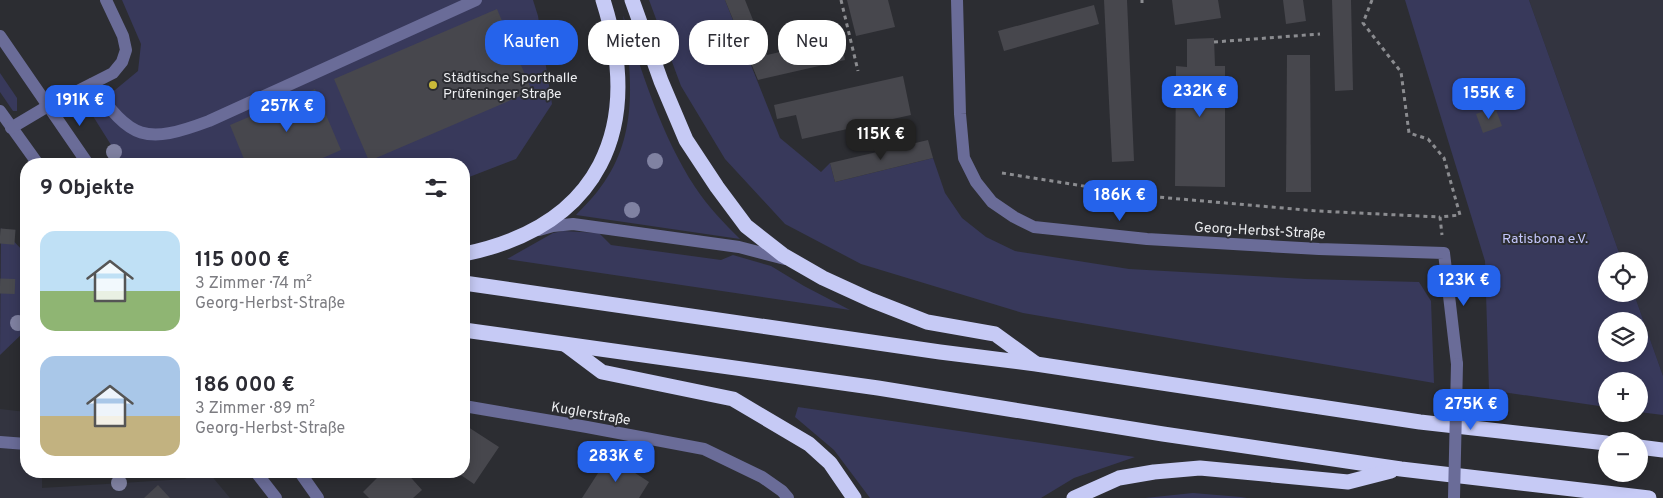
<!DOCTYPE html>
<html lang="de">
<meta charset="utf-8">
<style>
body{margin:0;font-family:Overpass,sans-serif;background:#f2f2f3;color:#2b2b33;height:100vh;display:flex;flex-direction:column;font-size:19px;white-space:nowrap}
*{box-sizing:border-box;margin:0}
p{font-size:16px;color:#7c7c81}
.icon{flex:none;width:28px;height:28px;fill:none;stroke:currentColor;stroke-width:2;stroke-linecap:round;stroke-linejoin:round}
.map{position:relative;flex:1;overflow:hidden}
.details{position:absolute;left:20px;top:158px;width:450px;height:320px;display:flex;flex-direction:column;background:#fff;border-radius:20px;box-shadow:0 2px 12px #0003}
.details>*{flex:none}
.hud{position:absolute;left:485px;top:20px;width:475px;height:45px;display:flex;gap:10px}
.controls{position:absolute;left:1598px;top:252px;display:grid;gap:10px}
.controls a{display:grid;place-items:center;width:50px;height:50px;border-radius:50%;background:#fff;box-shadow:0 2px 12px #0003;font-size:25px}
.price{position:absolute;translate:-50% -42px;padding:0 11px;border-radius:10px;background:#2563eb;color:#fff;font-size:16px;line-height:32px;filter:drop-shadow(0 1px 2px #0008)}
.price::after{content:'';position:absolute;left:50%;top:30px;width:15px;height:11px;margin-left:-8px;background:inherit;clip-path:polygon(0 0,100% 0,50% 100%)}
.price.selected{background:#222;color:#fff}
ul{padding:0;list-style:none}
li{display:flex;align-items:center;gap:15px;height:125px;padding:0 20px}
li span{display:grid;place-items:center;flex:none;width:140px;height:100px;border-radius:15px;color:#555}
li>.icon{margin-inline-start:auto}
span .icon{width:60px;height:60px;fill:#fffc;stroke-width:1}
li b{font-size:21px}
h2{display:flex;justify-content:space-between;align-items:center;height:60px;padding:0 20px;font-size:21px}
.chip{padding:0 18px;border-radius:20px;background:#fff;box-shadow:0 2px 12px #0003;font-size:18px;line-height:45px}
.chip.selected{background:#2563eb;color:#fff}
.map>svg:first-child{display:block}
.built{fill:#333440}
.green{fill:#38395b;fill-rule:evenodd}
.building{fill:#47474d}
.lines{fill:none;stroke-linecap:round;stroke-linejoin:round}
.highway-tunnel{stroke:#494a4f;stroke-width:15;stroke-dasharray:15 8;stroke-linecap:butt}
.path{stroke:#8b8c90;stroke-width:3;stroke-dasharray:4 4;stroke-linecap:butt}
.minor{stroke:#6a6c98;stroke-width:12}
.highway{stroke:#c6caf5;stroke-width:15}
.minor-bridge{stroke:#6a6c98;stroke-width:12}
.tree{fill:#8082a2}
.poi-dot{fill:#caba39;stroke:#2c2d32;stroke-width:2}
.labels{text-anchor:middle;stroke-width:4;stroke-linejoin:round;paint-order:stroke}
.poi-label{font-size:14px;fill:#edeef1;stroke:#2c2d32;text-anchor:start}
.street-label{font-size:14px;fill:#edeef1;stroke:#2c2d32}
.park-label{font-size:14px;fill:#c5c8fd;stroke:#2c2d32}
</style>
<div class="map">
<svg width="1663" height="498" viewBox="0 0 1663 498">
<rect width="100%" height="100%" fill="#2c2d32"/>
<g class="built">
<polygon points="1529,0 1663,0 1663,376 1634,294 1639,294 1639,261 1622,261"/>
<polygon points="0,409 26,412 26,471 42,471 42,488 185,479 197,472 205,471 210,474 230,498 0,498"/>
</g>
<g class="green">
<polygon points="122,0 533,0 538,16 552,104 516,159 464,179 464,164 123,164 86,105 115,90 138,71 141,44"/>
<polygon points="649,0 725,0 780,138 821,172 830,163 835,182 933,158 945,193 962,218 986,237 1015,251 1129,269 1306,279 1419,282 1431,301 1434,383 1023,313 861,264 785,224 725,159 681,86"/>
<path d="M1405,0H1529L1622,261H1606V294H1634L1663,376V415L1639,412V381H1606V407L1489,390L1485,261ZM1606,321H1639V354H1606Z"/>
<path d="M623,15C643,74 661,135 695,187C708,207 724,223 740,239L576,215C583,207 591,200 597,192C640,139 632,77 623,15Z"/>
<polygon points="0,73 17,98 17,111 13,111 0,92"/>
<polygon points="1,228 26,254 26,330 0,355"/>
<polygon points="563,231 599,233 611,245 721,260 733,255 771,266 804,286 850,310 507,259 553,233"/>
<polygon points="798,407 1135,457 1074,478 1041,498 870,498 834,450 795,417"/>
<polygon points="1193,493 1241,497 1247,498 1145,498"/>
</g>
<g class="building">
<polygon points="725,0 745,0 767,55 840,38 845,60 758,80"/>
<polygon points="847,0 888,0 895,27 856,36"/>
<polygon points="1104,0 1127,0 1134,161 1112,162"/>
<polygon points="1172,0 1218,0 1221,18 1175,25"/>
<polygon points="1283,0 1303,0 1306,21 1286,24"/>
<polygon points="1332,0 1351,0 1353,90 1335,91"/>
<polygon points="1094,5 1099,24 1004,51 998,31"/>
<polygon points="497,9 532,91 369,161 334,79"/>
<polygon points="1214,38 1215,66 1225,66 1225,187 1175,186 1176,66 1187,67 1187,39"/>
<polygon points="1287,55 1310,55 1311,192 1286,192"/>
<polygon points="903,76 911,115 802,139 796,115 777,119 774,105"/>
<polygon points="315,89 341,150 309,164 246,164 230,125"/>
<polygon points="1495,107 1502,126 1483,133 1476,114"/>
<polygon points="928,140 933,158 835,182 830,163"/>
<polygon points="465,425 499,447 474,484 455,471 464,471 464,427"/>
<polygon points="609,456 649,482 639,498 582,498"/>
<polygon points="384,471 405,471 422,490 413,498 369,498 363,492"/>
<polygon points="158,485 170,498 144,498"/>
</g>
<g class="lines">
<g class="highway-tunnel">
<polyline points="0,236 26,238"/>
<polyline points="0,286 26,287"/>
</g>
<g class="path">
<polyline points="841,0 858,71"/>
<polyline points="1142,0 1142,3"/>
<polyline points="1372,0 1363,23 1401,72 1409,133 1428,139 1444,158 1460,215 1440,217 1442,235"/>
<polyline points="1214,42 1320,34"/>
<polyline points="1002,173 1146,196 1317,211 1440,217"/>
</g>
<g class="minor">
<polyline points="957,0 960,114 964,158 976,182 992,202 1014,217 1034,227 1147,239 1319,249 1444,253 1457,364"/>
<polyline points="0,36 88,164"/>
<path d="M92,84C131,140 145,145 209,121L476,0"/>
<polyline points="0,111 38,164"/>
<polyline points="11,128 48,106 113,73 122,62 126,50 123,36 106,0"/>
<polyline points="539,230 553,226 573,224 739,247 785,259"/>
<polyline points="464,406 587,427 704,449 762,477 782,491 788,498"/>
<polyline points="0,442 26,444"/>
<polyline points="255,471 276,498"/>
<polyline points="299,471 318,498"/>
</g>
<g class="highway">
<polyline points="632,0 661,81 686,140 717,187 746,226 783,255 823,278 871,300 927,322 995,334 1035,363"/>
<path d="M464,254C600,226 644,129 603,0"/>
<polyline points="464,283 940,352 1036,364 1420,422 1606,443"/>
<polyline points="464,330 878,388 1163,434 1401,469 1649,498"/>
<polyline points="566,345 602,372 733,399 809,444 830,463 854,498"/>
<polyline points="1639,447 1663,450"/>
<polyline points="1074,498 1119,478 1154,472 1200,468 1348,482 1391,471"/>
</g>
<polyline class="minor-bridge" points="1454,498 1457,364"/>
</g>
<g class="tree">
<circle cx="114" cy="152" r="8"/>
<circle cx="655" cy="161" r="8"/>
<circle cx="632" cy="210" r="8"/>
<circle cx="18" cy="323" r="8"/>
<circle cx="119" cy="483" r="8"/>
</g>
<circle class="poi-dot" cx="433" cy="85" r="5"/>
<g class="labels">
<g class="poi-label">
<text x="443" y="82">Städtische Sporthalle<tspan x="443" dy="16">Prüfeninger Straße</tspan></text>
</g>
<g class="street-label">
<text transform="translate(1260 230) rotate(3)" y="5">Georg-Herbst-Straße</text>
<text transform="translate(591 413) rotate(10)" y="5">Kuglerstraße</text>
</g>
<g class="park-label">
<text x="1545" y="243">Ratisbona e.V.</text>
</g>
</g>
</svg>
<div class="controls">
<a><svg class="icon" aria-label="locate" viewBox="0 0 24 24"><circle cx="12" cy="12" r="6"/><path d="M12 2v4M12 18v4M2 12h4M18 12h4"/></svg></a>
<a><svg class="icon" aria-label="layers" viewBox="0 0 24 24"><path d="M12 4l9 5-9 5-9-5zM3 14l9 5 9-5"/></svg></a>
<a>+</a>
<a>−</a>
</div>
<b class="price" style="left:1200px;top:118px">232K €</b>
<b class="price" style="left:1489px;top:120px">155K €</b>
<b class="price" style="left:80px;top:127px">191K €</b>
<b class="price" style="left:287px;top:133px">257K €</b>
<b class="price selected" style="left:881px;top:161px">115K €</b>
<b class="price" style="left:1120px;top:222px">186K €</b>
<b class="price" style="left:1464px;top:307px">123K €</b>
<b class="price" style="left:1471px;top:431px">275K €</b>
<b class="price" style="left:616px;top:483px">283K €</b>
<div class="hud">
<a class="chip selected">Kaufen</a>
<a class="chip">Mieten</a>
<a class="chip">Filter</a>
<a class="chip">Neu</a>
</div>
<section class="details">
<h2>9 Objekte<svg class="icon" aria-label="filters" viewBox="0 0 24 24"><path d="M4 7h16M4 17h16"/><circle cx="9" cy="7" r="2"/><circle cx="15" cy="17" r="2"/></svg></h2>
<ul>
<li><span style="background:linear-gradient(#bfe0f5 60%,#8fb573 0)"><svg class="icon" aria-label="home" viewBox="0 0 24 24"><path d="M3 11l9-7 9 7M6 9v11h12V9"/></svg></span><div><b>115 000 €</b><p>3 Zimmer · 74 m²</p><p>Georg-Herbst-Straße</p></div></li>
<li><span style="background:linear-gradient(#a9c7e8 60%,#c2b280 0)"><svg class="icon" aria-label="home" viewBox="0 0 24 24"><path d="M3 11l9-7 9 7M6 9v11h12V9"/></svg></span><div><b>186 000 €</b><p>3 Zimmer · 89 m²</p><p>Georg-Herbst-Straße</p></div></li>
</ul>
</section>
</div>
